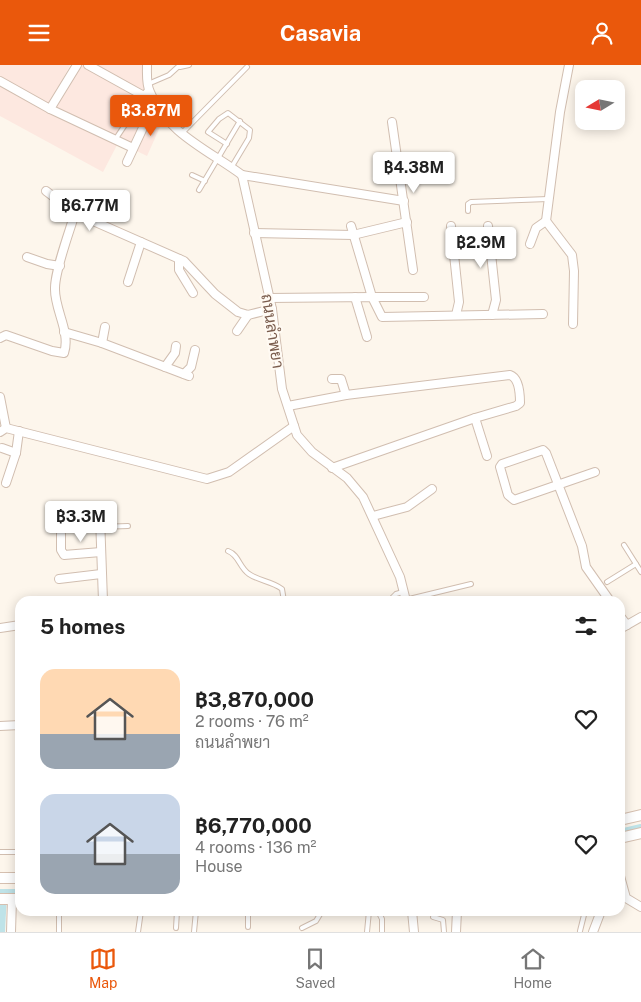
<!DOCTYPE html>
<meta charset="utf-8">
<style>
body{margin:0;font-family:"Public Sans",Sarabun,sans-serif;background:#f6f6f6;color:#222;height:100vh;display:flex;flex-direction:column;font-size:19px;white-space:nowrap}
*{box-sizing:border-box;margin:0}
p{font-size:16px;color:#767676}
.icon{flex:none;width:28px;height:28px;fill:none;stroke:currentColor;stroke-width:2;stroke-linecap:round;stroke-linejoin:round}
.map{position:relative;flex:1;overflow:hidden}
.panel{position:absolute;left:15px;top:531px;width:610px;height:320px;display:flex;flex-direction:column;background:#fff;border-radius:15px;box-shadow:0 2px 12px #0003}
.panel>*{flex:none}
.needle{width:32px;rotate:260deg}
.tools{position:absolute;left:575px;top:15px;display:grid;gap:10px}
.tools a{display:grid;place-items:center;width:50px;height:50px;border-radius:10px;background:#fff;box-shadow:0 2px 12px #0003;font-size:25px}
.price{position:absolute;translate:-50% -42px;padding:0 11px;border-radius:5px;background:#fff;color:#222;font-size:16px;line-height:32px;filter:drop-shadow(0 1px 2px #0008)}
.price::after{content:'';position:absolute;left:50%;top:30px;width:15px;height:11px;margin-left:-8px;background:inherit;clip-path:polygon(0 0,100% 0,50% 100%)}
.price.on{background:#ea580c;color:#fff}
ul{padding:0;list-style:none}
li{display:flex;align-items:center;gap:15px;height:125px;padding:0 25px}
li span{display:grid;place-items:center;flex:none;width:140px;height:100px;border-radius:15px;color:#555}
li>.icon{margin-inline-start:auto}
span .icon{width:60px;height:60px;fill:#fffc;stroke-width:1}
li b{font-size:21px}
h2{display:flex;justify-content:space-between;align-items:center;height:60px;padding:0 25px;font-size:21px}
header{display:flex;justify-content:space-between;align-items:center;height:65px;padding:0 25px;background:#ea580c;color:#fff;font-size:22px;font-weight:700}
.menu{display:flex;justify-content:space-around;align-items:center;height:70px;border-top:1px solid #e0e0e0;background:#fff;font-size:14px;color:#767676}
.menu a{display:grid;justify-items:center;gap:2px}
.menu .on{color:#ea580c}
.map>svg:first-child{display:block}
.commercial{fill:#fde8e0}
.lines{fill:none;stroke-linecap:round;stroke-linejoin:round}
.canal{stroke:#bfe3e8;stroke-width:8}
.lane-casing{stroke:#d1beb0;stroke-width:6}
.street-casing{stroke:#d1beb0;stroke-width:10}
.secondary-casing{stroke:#d6c0b0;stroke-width:12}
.lane{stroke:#fff;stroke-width:4}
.street{stroke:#fff;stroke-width:8}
.secondary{stroke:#fff;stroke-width:10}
.labels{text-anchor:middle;stroke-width:4;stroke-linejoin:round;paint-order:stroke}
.street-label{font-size:16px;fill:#7a5c4d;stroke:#fffaf3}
</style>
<header><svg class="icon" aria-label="menu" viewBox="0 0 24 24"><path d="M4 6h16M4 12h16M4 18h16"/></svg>Casavia<svg class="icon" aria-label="person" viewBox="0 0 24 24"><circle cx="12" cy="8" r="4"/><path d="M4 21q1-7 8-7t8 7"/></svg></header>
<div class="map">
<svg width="641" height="867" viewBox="0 0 641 867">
<rect width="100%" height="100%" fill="#fdf6ec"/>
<g class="commercial">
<polygon points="0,0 70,0 46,47 117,80 103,107 0,51"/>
<polygon points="77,0 144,0 144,8 164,53 147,91 50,44"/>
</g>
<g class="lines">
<g class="canal">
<polyline points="620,768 641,763"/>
<polyline points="0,828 20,828"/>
<polyline points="1,867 3,828"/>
</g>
<g class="lane-casing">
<g id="lane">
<polyline points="180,2 189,0"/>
<polyline points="148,19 169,10 180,0"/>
<polyline points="182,68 247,2"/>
<polyline points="115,75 144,31"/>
<polyline points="227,79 208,67 219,54 228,48 250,65 249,73 231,103"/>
<polyline points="192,110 205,116"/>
<polyline points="199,125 240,56"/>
<polyline points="468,146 468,139 471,137 548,134"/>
<polyline points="81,457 100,457"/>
<polyline points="100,462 128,461"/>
<polyline points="624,480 641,507"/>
<path d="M228,486C239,490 239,502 249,509C259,516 272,516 282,524L284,536"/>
<polyline points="607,517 636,499"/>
<polyline points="405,535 471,519"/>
<polyline points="389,536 396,529 403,527"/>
<polyline points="0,787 20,787"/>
<polyline points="248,846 248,862"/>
<polyline points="378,846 382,854 382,867"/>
<polyline points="433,852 443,855 444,867"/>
<polyline points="176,863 177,846"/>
<polyline points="302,863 316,856 322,846"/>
<polyline points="580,866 585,846"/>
<polyline points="59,867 59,846"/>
<polyline points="138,867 141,846"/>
<polyline points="194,867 196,846"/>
<polyline points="367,867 369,846"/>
</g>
</g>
<g class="street-casing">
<g id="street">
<polyline points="88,0 144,31 149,26"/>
<path d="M147,0C147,9 146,19 150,27C166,68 210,86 242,110L272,244L282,324L297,370L312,387L347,413L363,432L400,512L406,536"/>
<polyline points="0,16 50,44 133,83"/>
<polyline points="50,44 77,0"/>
<polyline points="392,57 413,205"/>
<polyline points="127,97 155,37"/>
<polyline points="242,110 404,136"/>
<polyline points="46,126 75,148"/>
<polyline points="546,156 560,47 569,0"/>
<polyline points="351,161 372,232 424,232"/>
<polyline points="451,161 459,237 456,250"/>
<polyline points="488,161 496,235 492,250"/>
<polyline points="254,168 353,170 407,157"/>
<polyline points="530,179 536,163 546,156 572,190 574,206 573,259"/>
<polyline points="27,192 47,199 60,201"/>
<polyline points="179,194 179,205 193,228"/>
<polyline points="128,217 141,177"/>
<polyline points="355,232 367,272"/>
<polyline points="269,233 372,232 382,252 543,249"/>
<polyline points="237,266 248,250"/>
<polyline points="64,267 102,278 189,311"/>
<path d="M0,273L6,270L52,286L64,288C71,267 54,244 55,223C55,205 69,168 75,148L184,196L215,229L238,247L248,250L272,244"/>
<polyline points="102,278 105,262"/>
<polyline points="165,302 175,288 176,281"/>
<polyline points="184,309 191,302 195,285"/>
<polyline points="332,314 341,314 346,330"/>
<polyline points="0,332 6,363"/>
<path d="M288,341L346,330L510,310C519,313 520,329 520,338L516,341L475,353L332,403"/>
<polyline points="475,353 487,391"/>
<polyline points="0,367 6,363 207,414 229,407 294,361"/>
<polyline points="2,383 16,388"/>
<polyline points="595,407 514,435 508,430 500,402 502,399 543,385 546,388 582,481 586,502 610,536"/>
<polyline points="6,418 16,388 19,366"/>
<polyline points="373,451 407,442 432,424"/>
<polyline points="100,452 103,536"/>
<polyline points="61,469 61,485 64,490 101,487"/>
<polyline points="59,514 101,509"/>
<polyline points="620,551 627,560"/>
<polyline points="0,563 20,560"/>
<polyline points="620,564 641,552"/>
<polyline points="0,661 20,660"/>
<polyline points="620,811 626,833 641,842"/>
<polyline points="412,846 414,867"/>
<polyline points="11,867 12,834"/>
<polyline points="456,867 457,846"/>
<polyline points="593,867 601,846"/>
</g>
</g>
<g class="secondary-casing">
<g id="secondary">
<polyline points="620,755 641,750"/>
<polyline points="620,773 641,768"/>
<polyline points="0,813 20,813"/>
<polyline points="0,834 20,834"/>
</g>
</g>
<use href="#lane" class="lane"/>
<use href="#street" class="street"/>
<use href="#secondary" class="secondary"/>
</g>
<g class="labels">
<g class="street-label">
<text transform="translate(273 266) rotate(81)" y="6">ถนนลำพยา</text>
</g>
</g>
</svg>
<div class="tools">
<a><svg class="needle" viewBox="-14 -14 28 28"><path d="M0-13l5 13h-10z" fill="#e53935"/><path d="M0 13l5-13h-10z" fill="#767676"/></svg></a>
</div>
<b class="price on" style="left:151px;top:72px">฿3.87M</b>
<b class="price" style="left:414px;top:129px">฿4.38M</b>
<b class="price" style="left:90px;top:167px">฿6.77M</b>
<b class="price" style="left:481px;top:204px">฿2.9M</b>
<b class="price" style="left:81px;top:478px">฿3.3M</b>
<section class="panel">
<h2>5 homes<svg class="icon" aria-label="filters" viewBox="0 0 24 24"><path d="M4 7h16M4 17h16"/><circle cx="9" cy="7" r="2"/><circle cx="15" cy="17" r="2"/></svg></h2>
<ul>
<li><span style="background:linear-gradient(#ffd9b3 65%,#9aa5b1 0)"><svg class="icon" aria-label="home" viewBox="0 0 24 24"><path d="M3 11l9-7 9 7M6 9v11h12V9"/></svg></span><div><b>฿3,870,000</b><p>2 rooms · 76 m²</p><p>ถนนลำพยา</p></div><svg class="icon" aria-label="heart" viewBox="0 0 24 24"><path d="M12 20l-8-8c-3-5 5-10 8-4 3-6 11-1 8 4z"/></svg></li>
<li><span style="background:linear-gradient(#c9d6e8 60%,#9aa5b1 0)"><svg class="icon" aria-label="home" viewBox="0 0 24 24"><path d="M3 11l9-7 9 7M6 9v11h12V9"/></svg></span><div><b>฿6,770,000</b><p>4 rooms · 136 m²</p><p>House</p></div><svg class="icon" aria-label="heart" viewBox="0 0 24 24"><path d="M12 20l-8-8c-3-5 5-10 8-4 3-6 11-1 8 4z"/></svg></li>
</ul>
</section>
</div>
<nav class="menu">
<a class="on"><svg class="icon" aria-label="map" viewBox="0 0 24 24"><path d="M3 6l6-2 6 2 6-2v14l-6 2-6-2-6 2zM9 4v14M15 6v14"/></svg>Map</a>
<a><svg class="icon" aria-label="saved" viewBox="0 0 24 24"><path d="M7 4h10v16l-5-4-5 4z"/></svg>Saved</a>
<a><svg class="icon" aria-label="home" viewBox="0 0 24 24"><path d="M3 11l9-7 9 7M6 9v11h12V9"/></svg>Home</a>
</nav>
